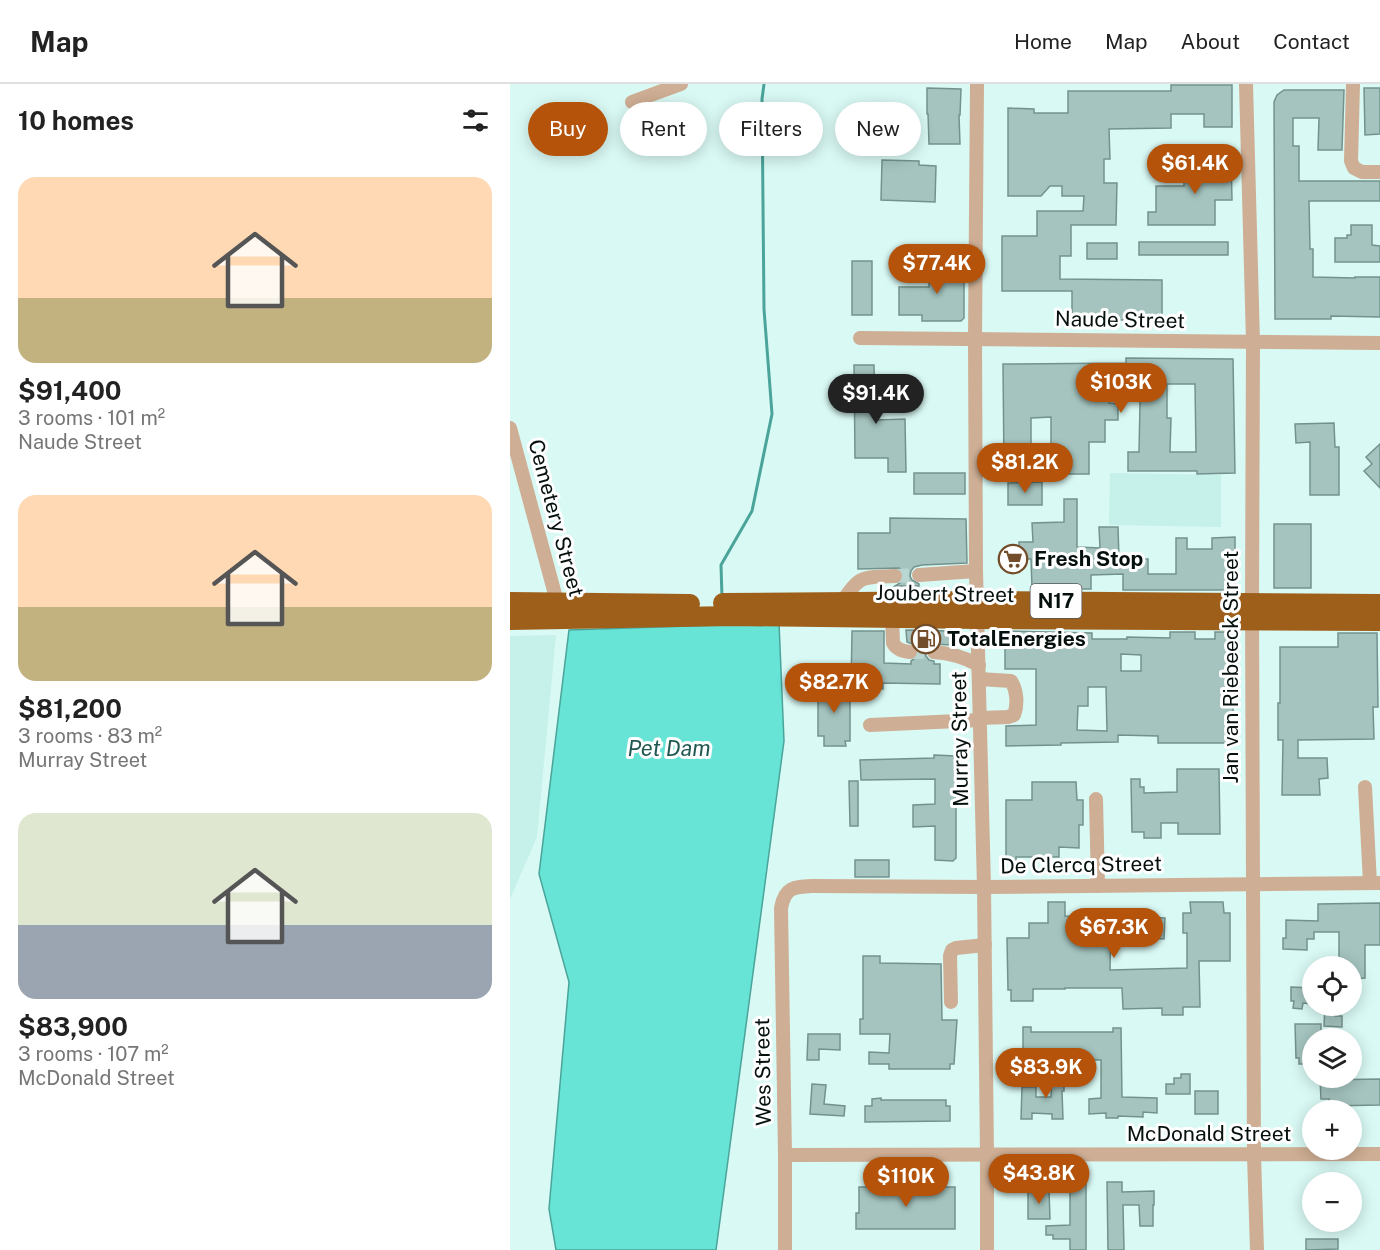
<!DOCTYPE html>
<meta charset="utf-8">
<style>
body{margin:0;font-family:"Public Sans",sans-serif;background:#f2f2f2;color:#222;height:100vh;display:flex;flex-direction:column;font-size:22px;white-space:nowrap}
*{box-sizing:border-box;margin:0}
p{font-size:20px;color:#767676}
.icon{flex:none;width:33px;height:33px;fill:none;stroke:currentColor;stroke-width:2;stroke-linecap:round;stroke-linejoin:round}
.map{position:relative;flex:1;overflow:hidden}
.details{display:flex;flex-direction:column;background:#fff;width:510px}
.details>*{flex:none}
.guide{position:absolute;left:18px;top:18px;width:570px;height:54px;display:flex;gap:12px}
.tools{position:absolute;left:792px;top:872px;display:grid;gap:12px}
.tools a{display:grid;place-items:center;width:60px;height:60px;border-radius:50%;background:#fff;box-shadow:0 3px 15px #0003;font-size:30px}
.price{position:absolute;translate:-50% -51px;padding:0 14px;border-radius:21px;background:#b45309;color:#fff;font-size:20px;line-height:39px;filter:drop-shadow(0 2px 3px #0008)}
.price::after{content:'';position:absolute;left:50%;top:36px;width:18px;height:14px;margin-left:-9px;background:inherit;clip-path:polygon(0 0,100% 0,50% 100%)}
.price.active{background:#222;color:#fff}
ul{padding:0;list-style:none}
li{display:grid;align-content:center;gap:12px;height:318px;padding:0 18px}
li span{display:grid;place-items:center;height:186px;border-radius:18px;color:#555}
li>.icon{margin-inline-start:auto}
span .icon{width:108px;height:108px;fill:#fffc;stroke-width:1}
li b{font-size:26px}
h2{display:flex;justify-content:space-between;align-items:center;height:72px;padding:0 18px;font-size:26px}
.tag{padding:0 21px;border-radius:27px;background:#fff;box-shadow:0 3px 15px #0003;font-size:21px;line-height:54px}
.tag.active{background:#b45309;color:#fff}
header{display:flex;align-items:center;gap:36px;box-sizing:border-box;height:84px;padding:0 30px;background:#fff;border-bottom:2px solid #e0e0e0}
header strong{font-size:28px}
nav{display:flex;gap:33px;margin-inline-start:auto;font-size:21px}
main{display:flex;flex:1;min-height:0}
.map>svg:first-child{display:block}
.built{fill:#c6f0ea}
.water{fill:#67e4d6;stroke:#4aa49a;stroke-width:1.5}
.lines{fill:none;stroke-linecap:round;stroke-linejoin:round}
.stream{stroke:#4aa49a;stroke-width:3}
.building{fill:#a5c4bf;stroke:#74928d;stroke-width:1.5;fill-rule:evenodd}
.minor-tunnel{stroke:#b9d6d2;stroke-width:14;stroke-dasharray:14 7;stroke-linecap:butt}
.minor{stroke:#ceae94;stroke-width:14}
.highway{stroke:#9e5f1b;stroke-width:20}
.labels{text-anchor:middle;stroke-width:6;stroke-linejoin:round;paint-order:stroke}
.shield{fill:#fefefe;stroke:#505756;stroke-width:1.5}
.shield-label{font-size:20px;font-weight:bold;fill:#05100e}
.street-label{font-size:21px;fill:#05100e;stroke:#fefefe}
.poi-label{font-size:21px;font-weight:bold;fill:#05100e;stroke:#fefefe;text-anchor:start}
.water-label{font-size:22px;font-style:italic;fill:#215751;stroke:#fefefe}
</style>
<header>
<strong>Map</strong>
<nav><a>Home</a><a>Map</a><a>About</a><a>Contact</a></nav>
</header>
<main>
<section class="details">
<h2>10 homes<svg class="icon" aria-label="filters" viewBox="0 0 24 24"><path d="M4 7h16M4 17h16"/><circle cx="9" cy="7" r="2"/><circle cx="15" cy="17" r="2"/></svg></h2>
<ul>
<li><span style="background:linear-gradient(#ffd9b3 65%,#c2b280 0)"><svg class="icon" aria-label="home" viewBox="0 0 24 24"><path d="M3 11l9-7 9 7M6 9v11h12V9"/></svg></span><div><b>$91,400</b><p>3 rooms · 101 m²</p><p>Naude Street</p></div></li>
<li><span style="background:linear-gradient(#ffd9b3 60%,#c2b280 0)"><svg class="icon" aria-label="home" viewBox="0 0 24 24"><path d="M3 11l9-7 9 7M6 9v11h12V9"/></svg></span><div><b>$81,200</b><p>3 rooms · 83 m²</p><p>Murray Street</p></div></li>
<li><span style="background:linear-gradient(#dfe7d0 60%,#9aa5b1 0)"><svg class="icon" aria-label="home" viewBox="0 0 24 24"><path d="M3 11l9-7 9 7M6 9v11h12V9"/></svg></span><div><b>$83,900</b><p>3 rooms · 107 m²</p><p>McDonald Street</p></div></li>
</ul>
</section>
<div class="map">
<svg width="870" height="1166" viewBox="0 0 870 1166">
<rect width="100%" height="100%" fill="#d9f9f4"/>
<g class="built">
<polygon points="600,389 711,391 711,443 599,441"/>
<polygon points="46,551 27,753 0,815 0,552"/>
</g>
<polygon class="water" points="269,539 274,657 206,1166 46,1166 39,1125 59,898 29,790 59,546"/>
<g class="lines">
<polyline class="stream" points="212,514 211,481 242,427 262,330 254,225 252,15 254,0"/>
</g>
<g class="building">
<polygon points="661,1 722,1 722,43 694,43 694,30 661,30 661,44 599,45 600,75 594,75 594,99 607,99 606,141 561,141 561,172 550,172 550,195 652,196 652,236 562,236 562,207 492,207 492,152 527,152 527,127 573,127 574,112 552,112 552,102 540,102 531,112 498,112 498,24 524,25 524,29 558,29 558,7 661,7"/>
<polygon points="417,4 451,5 450,31 449,31 450,60 419,60 418,30 417,30"/>
<polygon points="854,4 870,4 870,50 855,51"/>
<polygon points="774,6 834,6 832,66 808,66 809,34 783,34 783,62 789,62 789,97 870,97 870,117 799,117 800,165 803,165 803,193 845,194 845,193 870,193 870,233 821,232 821,235 765,235 764,18 767,11"/>
<polygon points="699,72 721,72 722,116 705,116 705,141 638,141 638,128 646,128 646,102 674,102 674,88 680,88 680,81 699,81"/>
<polygon points="372,76 409,77 409,81 426,82 425,118 371,116"/>
<polygon points="841,141 862,141 862,161 870,162 870,178 825,178 825,154 837,154 837,151 841,151"/>
<rect x="629" y="158" width="89" height="13"/>
<rect x="577" y="159" width="30" height="16"/>
<rect x="342" y="177" width="20" height="54"/>
<polygon points="419,178 454,178 454,234 451,237 412,237 412,231 389,231 389,203 419,203"/>
<path d="M616,274L723,275L725,389L687,390V387H618V368H629L630,320L629,299H616V298H599V319L608,320V336H595V358H579V390H534V383H494L493,280L616,279ZM657,300H685L686,368H660L661,334H657ZM541,333V375H521V334Z"/>
<polygon points="344,281 364,281 365,336 395,335 396,388 378,388 378,374 345,374"/>
<polygon points="824,339 825,363 829,363 829,411 800,411 800,358 786,359 785,340"/>
<polygon points="870,360 870,404 854,387 862,380 856,373"/>
<rect x="404" y="389" width="51" height="21"/>
<polygon points="532,398 532,421 498,421 498,399"/>
<polygon points="554,415 567,415 567,463 590,464 589,443 608,443 609,475 638,475 638,490 666,490 666,454 677,454 677,465 702,465 702,454 725,453 725,506 613,506 613,490 581,491 581,505 554,505 554,503 522,504 521,475 509,475 509,458 523,458 522,439 554,438"/>
<polygon points="380,434 456,435 457,479 412,481 404,483 401,487 400,492 402,496 409,500 409,502 385,502 390,499 394,492 393,488 389,484 348,485 348,449 380,449"/>
<rect x="764" y="440" width="37" height="64"/>
<polygon points="396,546 441,547 442,561 421,560 417,562 415,567 416,572 419,576 424,577 424,580 430,580 430,600 373,599 373,605 341,604 342,547 374,547 374,579 401,580 401,577 407,573 409,565 405,561 397,558"/>
<path d="M495,547L582,549V555H617V553L660,554V548H685V555H705V548H725L727,550L728,584L723,585V659H648V652L608,651V658L551,659V661L496,662V642L526,641V585H495ZM611,570L631,571V587H611ZM578,603H596L597,647L567,646L568,622H578Z"/>
<polygon points="828,549 867,549 868,623 863,623 864,655 788,656 788,674 817,674 818,694 809,695 810,711 772,711 773,656 768,656 768,619 770,619 770,563 828,563"/>
<polygon points="308,600 340,600 340,657 335,657 336,662 314,662 314,652 308,652"/>
<polygon points="424,671 446,672 446,774 443,777 425,776 425,742 403,743 403,721 425,720 425,695 351,696 350,676 424,674"/>
<polygon points="667,685 709,685 710,750 668,750 668,739 651,739 651,754 634,754 634,748 622,748 621,695 630,695 630,703 634,703 634,709 667,708"/>
<polygon points="339,697 348,697 348,742 340,742"/>
<polygon points="522,698 566,698 567,716 573,716 573,741 569,741 569,764 549,763 549,773 506,773 506,778 496,778 496,716 522,716"/>
<rect x="345" y="776" width="34" height="17"/>
<polygon points="538,818 555,818 555,832 601,834 600,886 677,884 677,849 673,849 673,829 681,829 680,818 713,818 714,829 720,829 720,877 689,877 690,923 673,923 673,931 652,931 652,924 613,925 612,904 555,904 555,905 523,905 523,917 501,917 501,906 498,906 497,854 519,854 519,839 538,839"/>
<polygon points="870,819 870,861 855,861 855,894 842,895 842,882 829,882 829,848 804,848 804,855 797,855 797,866 773,865 773,854 776,854 776,836 808,837 808,820"/>
<polygon points="632,833 655,834 654,855 632,854"/>
<polygon points="353,872 370,872 370,879 431,880 432,936 447,936 444,980 440,980 440,985 379,985 379,980 359,980 359,968 379,969 380,950 350,950 350,935 353,935"/>
<polygon points="781,903 802,904 802,920 793,919 792,925 783,924 784,917 781,917"/>
<polygon points="815,921 826,921 825,932 832,932 832,943 814,942"/>
<polygon points="785,940 811,940 811,954 802,954 802,980 789,980 789,974 786,974"/>
<polygon points="513,943 521,943 521,948 603,948 603,944 611,944 612,1013 647,1014 647,1029 633,1028 633,1033 608,1032 608,1034 596,1034 596,1029 579,1030 579,1015 591,1014 591,976 513,975"/>
<polygon points="298,950 330,950 330,966 309,965 309,976 297,976"/>
<polygon points="542,988 561,990 560,1002 554,1001 554,1007 552,1007 553,1035 542,1035 542,1030 522,1029 522,1035 511,1035 512,1003 526,1003 526,1013 541,1013"/>
<polygon points="671,990 680,990 680,1010 656,1010 656,1000 664,1000 664,994 671,994"/>
<polygon points="870,995 870,1021 819,1022 819,1015 811,1015 810,996"/>
<polygon points="302,1000 316,1001 314,1020 335,1022 334,1032 300,1030"/>
<rect x="685" y="1007" width="23" height="23"/>
<polygon points="371,1014 371,1016 436,1016 436,1022 440,1022 440,1037 355,1038 355,1022 362,1022 362,1015"/>
<polygon points="560,1098 576,1098 576,1166 560,1166 560,1155 543,1155 543,1151 536,1151 536,1142 560,1141"/>
<polygon points="597,1098 612,1098 612,1108 644,1107 644,1121 643,1121 643,1142 630,1142 629,1121 613,1121 614,1166 598,1166"/>
<polygon points="349,1103 445,1103 445,1145 346,1145 346,1129 349,1129"/>
<polygon points="539,1106 540,1135 518,1135 518,1107"/>
<polygon points="796,1155 828,1155 828,1165 796,1166"/>
</g>
<g class="lines">
<g class="minor-tunnel">
<polyline points="385,492 409,491"/>
<polyline points="400,568 424,568"/>
</g>
<g class="minor">
<polyline points="467,0 465,255 466,487 474,803 477,1071 477,1166"/>
<polyline points="736,0 743,258 742,519 743,800 744,1071 747,1166"/>
<polyline points="843,0 841,77 844,84 852,88 870,88"/>
<polyline points="122,18 171,0"/>
<polyline points="350,254 870,259"/>
<polyline points="0,344 49,525"/>
<polyline points="409,491 466,487"/>
<path d="M332,518C351,489 353,494 385,492"/>
<path d="M382,534L383,559C387,566 393,567 400,568"/>
<path d="M424,568C440,569 454,573 469,581"/>
<path d="M469,595L501,597C507,606 508,621 504,631L498,633L470,634"/>
<polyline points="360,641 470,636"/>
<polyline points="855,703 860,799"/>
<polyline points="586,715 588,802"/>
<polyline points="441,918 440,872 442,866 446,864 475,861"/>
<polyline points="275,1071 870,1070"/>
<path d="M275,1166V1071L271,824C275,803 284,803 303,802L474,803L870,799"/>
</g>
<g class="highway">
<polyline points="0,518 180,520"/>
<polyline points="213,519 468,517 870,520"/>
<polyline points="0,536 223,532 468,535 870,537"/>
</g>
</g>
<defs>
<g id="supermarket-ring" transform="scale(1.5)"><circle r="9.5" fill="#fefefe" stroke="#734c29" stroke-width="1.5"/><path d="M-6-5.5h2.5l.6 2H6L4.5 2H-2.5L-4.4-4H-6ZM-1.5 3.2a1.3 1.3 0 1 0 .1 0ZM3 3.2a1.3 1.3 0 1 0 .1 0Z" fill="#734c29"/></g>
<g id="fuel-ring" transform="scale(1.5)"><circle r="9.5" fill="#fefefe" stroke="#734c29" stroke-width="1.5"/><path d="M-5.5-6h7V0h2V4h1.3V-2.5L3-4.5l.8-.8L6-3V5H2.5V1h-1V6h-7ZM-4.2-4.7v3.2H.2V-4.7Z" fill="#734c29"/></g>
</defs>
<g fill-rule="evenodd">
<use href="#supermarket-ring" x="503" y="475"/>
<use href="#fuel-ring" x="416" y="555"/>
</g>
<g class="labels">
<rect class="shield" x="520.5" y="500" width="51" height="34" rx="4.5"/>
<g class="shield-label">
<text x="546" y="524">N17</text>
</g>
<g class="street-label">
<text transform="translate(610 236) rotate(1)" y="7">Naude Street</text>
<text transform="translate(46 434) rotate(75)" y="7">Cemetery Street</text>
<text transform="translate(435 510) rotate(1)" y="7">Joubert Street</text>
<text transform="translate(721 583) rotate(-90)" y="7">Jan van Riebeeck Street</text>
<text transform="translate(450 655) rotate(-91)" y="7">Murray Street</text>
<text transform="translate(571 781) rotate(-1)" y="7">De Clercq Street</text>
<text transform="translate(253 988) rotate(-91)" y="7">Wes Street</text>
<text x="699" y="1057">McDonald Street</text>
</g>
<g class="poi-label">
<text x="524" y="482">Fresh Stop</text>
<text x="437" y="562">TotalEnergies</text>
</g>
<g class="water-label">
<text x="159" y="672">Pet Dam</text>
</g>
</g>
</svg>
<div class="tools">
<a><svg class="icon" aria-label="locate" viewBox="0 0 24 24"><circle cx="12" cy="12" r="6"/><path d="M12 2v4M12 18v4M2 12h4M18 12h4"/></svg></a>
<a><svg class="icon" aria-label="layers" viewBox="0 0 24 24"><path d="M12 4l9 5-9 5-9-5zM3 14l9 5 9-5"/></svg></a>
<a>+</a>
<a>−</a>
</div>
<b class="price" style="left:685px;top:111px">$61.4K</b>
<b class="price" style="left:427px;top:211px">$77.4K</b>
<b class="price" style="left:611px;top:330px">$103K</b>
<b class="price active" style="left:366px;top:341px">$91.4K</b>
<b class="price" style="left:515px;top:410px">$81.2K</b>
<b class="price" style="left:324px;top:630px">$82.7K</b>
<b class="price" style="left:604px;top:875px">$67.3K</b>
<b class="price" style="left:536px;top:1015px">$83.9K</b>
<b class="price" style="left:529px;top:1121px">$43.8K</b>
<b class="price" style="left:396px;top:1124px">$110K</b>
<div class="guide">
<a class="tag active">Buy</a>
<a class="tag">Rent</a>
<a class="tag">Filters</a>
<a class="tag">New</a>
</div>
</div>
</main>
